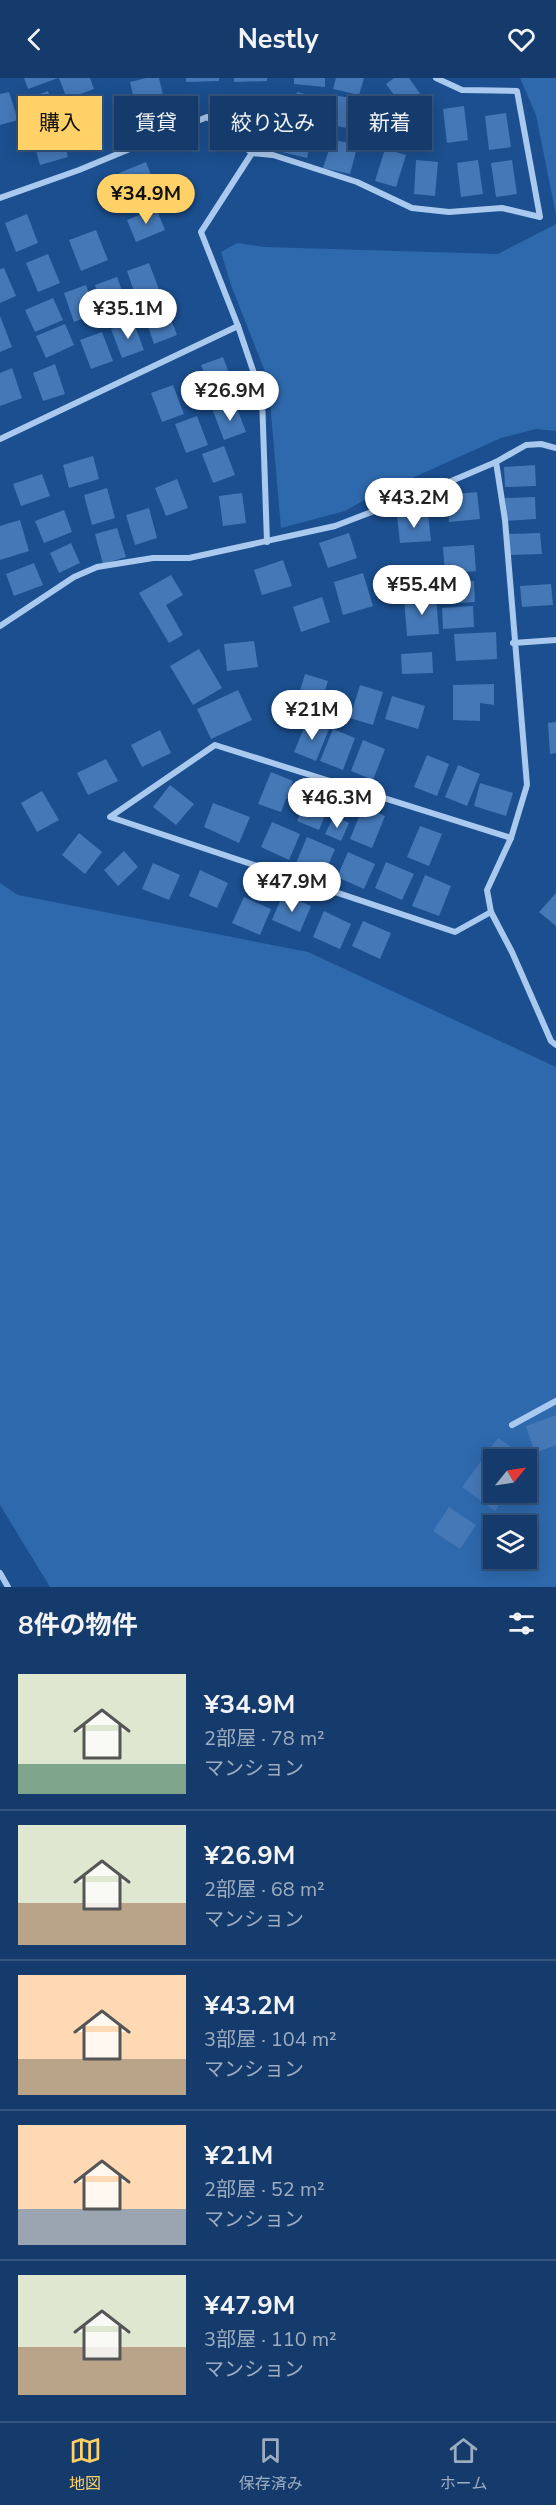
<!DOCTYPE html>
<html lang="ja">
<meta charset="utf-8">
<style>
body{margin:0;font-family:"Nunito Sans","Noto Sans JP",sans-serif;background:#214673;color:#f1f3f6;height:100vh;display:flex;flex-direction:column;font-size:22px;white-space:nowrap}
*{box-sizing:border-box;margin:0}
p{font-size:20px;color:#9dadc1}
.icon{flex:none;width:33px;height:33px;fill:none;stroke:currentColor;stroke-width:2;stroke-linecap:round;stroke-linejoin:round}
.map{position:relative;height:1509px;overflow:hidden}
.panel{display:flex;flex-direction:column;background:#143b6b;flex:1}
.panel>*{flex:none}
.banner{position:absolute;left:18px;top:18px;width:520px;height:54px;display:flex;gap:12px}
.needle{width:39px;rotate:60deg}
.fabs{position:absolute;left:483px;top:1371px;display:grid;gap:12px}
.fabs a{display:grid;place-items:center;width:54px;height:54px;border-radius:0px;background:#143b6b;box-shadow:0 3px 15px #0003,0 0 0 2px #33557e;font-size:30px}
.price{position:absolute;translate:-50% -51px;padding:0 14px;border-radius:21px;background:#fff;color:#222;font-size:20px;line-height:39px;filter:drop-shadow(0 2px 3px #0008)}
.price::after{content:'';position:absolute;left:50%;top:36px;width:18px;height:14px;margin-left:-9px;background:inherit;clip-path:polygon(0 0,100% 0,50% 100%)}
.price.active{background:#ffd166;color:#111}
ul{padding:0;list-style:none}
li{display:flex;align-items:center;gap:18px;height:150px;padding:0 18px}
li+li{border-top:2px solid #33557e}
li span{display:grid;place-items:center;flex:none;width:168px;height:120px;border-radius:0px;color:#555}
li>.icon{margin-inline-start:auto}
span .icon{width:72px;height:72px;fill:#fffc;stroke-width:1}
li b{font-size:26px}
h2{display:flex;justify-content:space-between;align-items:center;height:72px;padding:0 18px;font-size:26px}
.tag{padding:0 21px;border-radius:0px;background:#143b6b;box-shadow:0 3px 15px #0003,0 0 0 2px #33557e;font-size:21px;line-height:54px}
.tag.active{background:#ffd166;color:#111}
header{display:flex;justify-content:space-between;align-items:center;height:78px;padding:0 18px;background:#143b6b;font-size:27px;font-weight:700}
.tab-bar{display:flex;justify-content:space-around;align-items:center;height:84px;border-top:2px solid #33557e;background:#143b6b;font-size:16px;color:#9dadc1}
.tab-bar a{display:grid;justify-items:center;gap:3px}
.tab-bar .active{color:#ffd166}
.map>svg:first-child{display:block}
.green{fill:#2e69ad;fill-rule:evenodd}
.building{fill:#4478b7}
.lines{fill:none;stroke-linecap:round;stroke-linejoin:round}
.street{stroke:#a9c9ee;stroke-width:6}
</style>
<header><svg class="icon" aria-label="back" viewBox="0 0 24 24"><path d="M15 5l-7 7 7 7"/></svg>Nestly<svg class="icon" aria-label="heart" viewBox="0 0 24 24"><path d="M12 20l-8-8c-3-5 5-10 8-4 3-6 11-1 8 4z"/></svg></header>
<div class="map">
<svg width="556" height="1509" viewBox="0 0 556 1509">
<rect width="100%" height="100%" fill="#1b4f8f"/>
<g class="green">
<polygon points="520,0 556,0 556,137 536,37"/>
<polygon points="556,146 556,353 536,351 501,360 368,420 345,433 281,450 268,301 231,207 221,174 237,165 265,169 498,176"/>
<path d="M0,805L18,817L308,874L556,989V1509H50L0,1427ZM494,1382H526V1414H494ZM494,1448H526V1480H494Z"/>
</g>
<g class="building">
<polygon points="24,0 58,0 28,11"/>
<polygon points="59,0 90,0 94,11 67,21"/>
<polygon points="146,0 159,0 170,48 142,55 130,4"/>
<polygon points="186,0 219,0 219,3 186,4"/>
<polygon points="234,0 267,0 267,3 234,4"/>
<polygon points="294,0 325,0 325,9 294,6"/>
<polygon points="336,0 364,0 359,17 333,11"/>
<polygon points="394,0 409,0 424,21 406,33 386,6"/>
<polygon points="48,13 55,35 28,44 21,23"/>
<polygon points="9,14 18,42 0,47 0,16"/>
<polygon points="297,14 321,20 315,41 291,35"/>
<polygon points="245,16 278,24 271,52 239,44"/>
<polygon points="332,17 358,21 351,51 324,45"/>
<polygon points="464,28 468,62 447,65 443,31"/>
<polygon points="506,35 511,69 489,72 485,38"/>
<polygon points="394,40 426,52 418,72 386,60"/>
<polygon points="59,47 68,79 40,87 31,55"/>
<polygon points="288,53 312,59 307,80 282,74"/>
<polygon points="332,62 358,66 350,96 323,90"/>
<polygon points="385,71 406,77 396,109 375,103"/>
<polygon points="416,82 438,84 435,118 414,116"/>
<polygon points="478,82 483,116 461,119 457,85"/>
<polygon points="512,82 517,116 496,119 491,85"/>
<polygon points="146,84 158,115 132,126 119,95"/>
<polygon points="156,130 165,152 136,164 127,142"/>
<polygon points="27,136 38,165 16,174 5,145"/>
<polygon points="96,152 108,182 81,193 69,162"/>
<polygon points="48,176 60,205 38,214 26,185"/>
<polygon points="149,185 160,214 137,222 127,193"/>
<polygon points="4,190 16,218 0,225 0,191"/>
<polygon points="117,199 128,228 105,237 95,207"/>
<polygon points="86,207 96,236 74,244 64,215"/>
<polygon points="53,220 63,242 35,254 25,232"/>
<polygon points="166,228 177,257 154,266 144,236"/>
<polygon points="0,238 12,269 0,274"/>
<polygon points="133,243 144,272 122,280 111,251"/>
<polygon points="65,246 74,267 46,280 36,258"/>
<polygon points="102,254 113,283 91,291 80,262"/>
<polygon points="223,279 234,308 212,316 201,287"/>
<polygon points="55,286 65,316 43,323 33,295"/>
<polygon points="12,290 22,320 0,328 0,295"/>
<polygon points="173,307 184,336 162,344 151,315"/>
<polygon points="235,325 246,354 224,362 213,333"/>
<polygon points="197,338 208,367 186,375 175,346"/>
<polygon points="224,368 235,397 213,405 202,376"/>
<polygon points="93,378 99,401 69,410 63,387"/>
<polygon points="535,387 536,408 505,409 504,389"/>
<polygon points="42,396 50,418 21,428 13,406"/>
<polygon points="177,401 188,430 166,438 155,410"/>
<polygon points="107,410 115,440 92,447 84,417"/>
<polygon points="477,414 480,441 449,444 446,417"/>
<polygon points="242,415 246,445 223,448 219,418"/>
<polygon points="535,419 536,441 506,443 505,420"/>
<polygon points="149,430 157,460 135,467 126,437"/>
<polygon points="64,432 72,454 44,465 35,443"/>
<polygon points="428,436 431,463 400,465 397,438"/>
<polygon points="20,442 29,473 0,482 0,448"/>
<polygon points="117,450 126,479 103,486 95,456"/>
<polygon points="349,455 357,480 328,490 319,465"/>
<polygon points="540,455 542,476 510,477 509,456"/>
<polygon points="71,465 80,485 59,495 50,475"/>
<polygon points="474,467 476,493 445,496 443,469"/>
<polygon points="283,482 292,508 262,517 254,492"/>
<polygon points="34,485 43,507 14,518 6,496"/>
<polygon points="363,495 373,528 343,537 334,504"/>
<polygon points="171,497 183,517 166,527 183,557 169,565 139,515"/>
<polygon points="474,503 475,524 444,526 443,505"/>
<polygon points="551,506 553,527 522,529 520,508"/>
<polygon points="436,518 439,556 407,558 404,520"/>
<polygon points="322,519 330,544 301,554 293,529"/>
<polygon points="473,528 474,549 443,551 442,530"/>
<polygon points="496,554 497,581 456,583 454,556"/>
<polygon points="254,563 258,589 227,593 224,566"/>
<polygon points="199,571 222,610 193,627 170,588"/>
<polygon points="432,574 433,595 402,596 401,576"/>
<polygon points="305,596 328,603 318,636 295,629"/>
<polygon points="494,606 494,627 480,625 480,643 453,642 453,607"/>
<polygon points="360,607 383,614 373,647 350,640"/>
<polygon points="238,612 252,642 211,661 197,631"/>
<polygon points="392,618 425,628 418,651 385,641"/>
<polygon points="307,643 329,651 316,683 294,674"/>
<polygon points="556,644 556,675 550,676 548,645"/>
<polygon points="333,651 355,660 343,692 320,683"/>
<polygon points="160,652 171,675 142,689 131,667"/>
<polygon points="363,662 385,671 373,702 351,693"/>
<polygon points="427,677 449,686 437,718 414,709"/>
<polygon points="106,681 118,703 88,717 77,695"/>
<polygon points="458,687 480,696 467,728 445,719"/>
<polygon points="271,694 293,703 281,734 258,726"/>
<polygon points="480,705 513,715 506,738 474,728"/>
<polygon points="170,707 194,726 176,747 153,729"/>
<polygon points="310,711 332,720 319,752 297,743"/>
<polygon points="42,713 59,742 37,754 21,725"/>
<polygon points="213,725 250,739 239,765 204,749"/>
<polygon points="363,729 385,738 372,770 350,761"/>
<polygon points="334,738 349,745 341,763 325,756"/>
<polygon points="272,744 300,756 289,782 261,769"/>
<polygon points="420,748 442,756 429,788 407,779"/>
<polygon points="79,755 102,774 85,796 62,777"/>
<polygon points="307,759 335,771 324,797 296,785"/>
<polygon points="124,773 138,789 118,808 104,792"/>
<polygon points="348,774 375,786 364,811 337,799"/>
<polygon points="386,784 414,796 402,822 375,810"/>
<polygon points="153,785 180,797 169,822 142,811"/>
<polygon points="200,792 228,805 217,830 189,818"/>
<polygon points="425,797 451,808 439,838 412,828"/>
<polygon points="556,815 556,848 539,834"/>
<polygon points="283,816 311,828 300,854 272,842"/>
<polygon points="244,819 271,831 260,857 232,845"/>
<polygon points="324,833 351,846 340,871 313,859"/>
<polygon points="363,843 391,855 380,881 352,868"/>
<polygon points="556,1337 556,1367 535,1375 526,1348"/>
<polygon points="498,1360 531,1383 526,1389 526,1382 494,1382 494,1414 508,1414 495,1433 462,1409"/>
<polygon points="449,1429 476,1447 460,1471 433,1453"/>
</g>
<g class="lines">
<g class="street">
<polyline points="0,120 79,92 207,39 252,75"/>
<polyline points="0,361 238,248"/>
<polyline points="496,384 505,442 527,707 511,760 487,812 491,834 512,874 551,963 556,967"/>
<polyline points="267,464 262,319 238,248 201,154 252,75 273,77 357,104 412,130 449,134 502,130 540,139 517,13 462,12 436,0"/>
<polyline points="0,548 74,499 97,489 153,480 189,480 335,448 442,407 496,384 526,367 541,366 556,370"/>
<polyline points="513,565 556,562"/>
<polyline points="491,834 455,854 110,739 215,667 511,760"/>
<polyline points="512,1347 556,1323"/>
<polyline points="0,1495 8,1509"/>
</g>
</g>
</svg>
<div class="fabs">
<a><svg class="needle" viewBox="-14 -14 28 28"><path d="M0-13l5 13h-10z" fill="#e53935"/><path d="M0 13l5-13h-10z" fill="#9dadc1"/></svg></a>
<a><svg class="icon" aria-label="layers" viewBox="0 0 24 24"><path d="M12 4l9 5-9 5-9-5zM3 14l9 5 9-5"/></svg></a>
</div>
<b class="price active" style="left:146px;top:147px">¥34.9M</b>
<b class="price" style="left:128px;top:262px">¥35.1M</b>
<b class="price" style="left:230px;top:344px">¥26.9M</b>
<b class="price" style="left:414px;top:451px">¥43.2M</b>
<b class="price" style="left:422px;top:538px">¥55.4M</b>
<b class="price" style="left:312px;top:663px">¥21M</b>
<b class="price" style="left:337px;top:751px">¥46.3M</b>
<b class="price" style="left:292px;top:835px">¥47.9M</b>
<div class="banner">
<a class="tag active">購入</a>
<a class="tag">賃貸</a>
<a class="tag">絞り込み</a>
<a class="tag">新着</a>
</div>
</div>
<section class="panel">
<h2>8件の物件<svg class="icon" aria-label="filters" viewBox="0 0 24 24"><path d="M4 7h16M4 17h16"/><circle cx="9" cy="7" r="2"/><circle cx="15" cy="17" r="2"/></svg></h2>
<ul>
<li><span style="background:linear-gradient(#dfe7d0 75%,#7fa58c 0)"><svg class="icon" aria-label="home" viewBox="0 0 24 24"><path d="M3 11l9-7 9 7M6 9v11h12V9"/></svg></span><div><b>¥34.9M</b><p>2部屋 · 78 m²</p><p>マンション</p></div></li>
<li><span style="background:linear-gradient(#dfe7d0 65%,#b9a48a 0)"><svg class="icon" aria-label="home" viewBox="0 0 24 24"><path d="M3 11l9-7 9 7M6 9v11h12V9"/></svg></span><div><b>¥26.9M</b><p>2部屋 · 68 m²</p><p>マンション</p></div></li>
<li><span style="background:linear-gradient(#ffd9b3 70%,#b9a48a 0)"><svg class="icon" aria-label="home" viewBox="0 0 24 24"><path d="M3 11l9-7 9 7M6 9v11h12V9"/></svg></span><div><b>¥43.2M</b><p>3部屋 · 104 m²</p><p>マンション</p></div></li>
<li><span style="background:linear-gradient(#ffd9b3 70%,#9aa5b1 0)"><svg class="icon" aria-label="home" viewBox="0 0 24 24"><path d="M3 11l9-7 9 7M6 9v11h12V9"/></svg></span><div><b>¥21M</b><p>2部屋 · 52 m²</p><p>マンション</p></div></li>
<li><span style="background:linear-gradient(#dfe7d0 60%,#b9a48a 0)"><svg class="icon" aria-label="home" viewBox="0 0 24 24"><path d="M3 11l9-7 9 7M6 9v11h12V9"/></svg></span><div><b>¥47.9M</b><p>3部屋 · 110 m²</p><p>マンション</p></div></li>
</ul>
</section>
<nav class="tab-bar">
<a class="active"><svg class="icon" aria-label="map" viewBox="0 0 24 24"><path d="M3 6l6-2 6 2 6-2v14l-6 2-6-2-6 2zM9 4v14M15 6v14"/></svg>地図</a>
<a><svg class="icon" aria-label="saved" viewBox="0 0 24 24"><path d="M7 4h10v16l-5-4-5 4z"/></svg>保存済み</a>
<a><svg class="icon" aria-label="home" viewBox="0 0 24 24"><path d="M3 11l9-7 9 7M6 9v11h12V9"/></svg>ホーム</a>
</nav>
